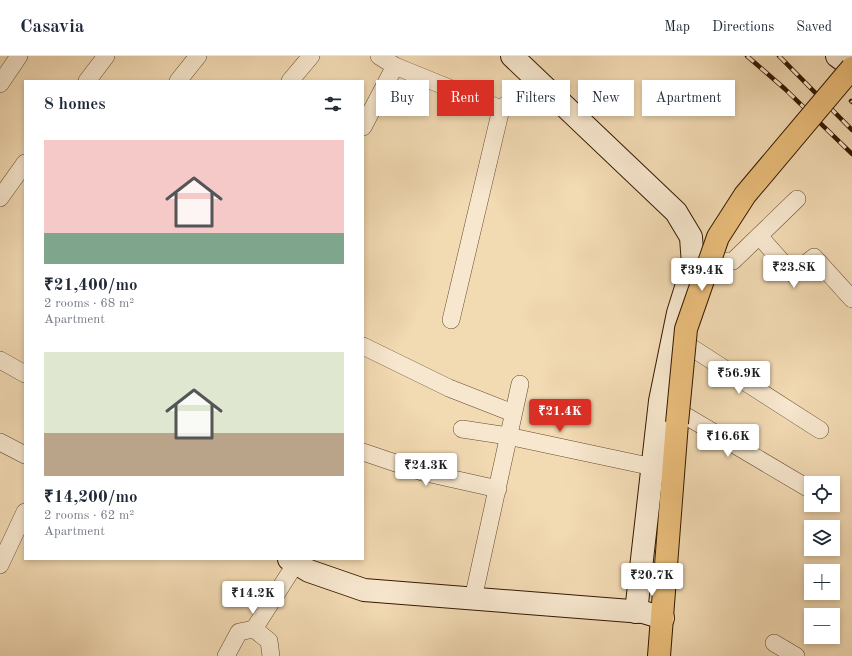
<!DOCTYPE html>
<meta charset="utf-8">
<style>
body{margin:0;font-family:"Old Standard TT",serif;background:#f2f2f3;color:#1f2937;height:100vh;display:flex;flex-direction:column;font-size:15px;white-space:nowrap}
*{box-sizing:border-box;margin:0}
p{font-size:13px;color:#747a83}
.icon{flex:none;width:22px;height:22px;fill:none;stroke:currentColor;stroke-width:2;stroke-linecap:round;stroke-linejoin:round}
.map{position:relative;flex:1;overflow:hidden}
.panel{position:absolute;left:24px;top:24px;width:340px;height:480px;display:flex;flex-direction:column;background:#fff;border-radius:0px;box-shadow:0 2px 6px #0003}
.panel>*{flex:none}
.banner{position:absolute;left:376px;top:24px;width:380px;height:36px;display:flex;gap:8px}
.fabs{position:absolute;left:804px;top:420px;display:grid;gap:8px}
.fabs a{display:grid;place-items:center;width:36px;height:36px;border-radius:0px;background:#fff;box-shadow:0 2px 6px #0003;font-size:20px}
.price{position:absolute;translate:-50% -34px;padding:0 9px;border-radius:4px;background:#fff;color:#222;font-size:13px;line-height:26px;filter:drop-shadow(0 1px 2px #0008)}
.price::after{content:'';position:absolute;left:50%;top:24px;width:12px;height:9px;margin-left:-6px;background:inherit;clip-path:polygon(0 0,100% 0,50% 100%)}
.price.on{background:#d93025;color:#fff}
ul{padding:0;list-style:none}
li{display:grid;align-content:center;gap:8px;height:212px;padding:0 20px}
li span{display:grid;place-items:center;height:124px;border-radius:0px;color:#555}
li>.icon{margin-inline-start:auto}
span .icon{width:72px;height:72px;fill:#fffc;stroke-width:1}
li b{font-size:17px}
h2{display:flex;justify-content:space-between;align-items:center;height:48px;padding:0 20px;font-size:17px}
.chip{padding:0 14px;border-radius:0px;background:#fff;box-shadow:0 2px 6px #0003;font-size:14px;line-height:36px}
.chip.on{background:#d93025;color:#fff}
header{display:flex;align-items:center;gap:24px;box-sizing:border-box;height:56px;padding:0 20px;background:#fff;border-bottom:1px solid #e0e1e3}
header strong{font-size:19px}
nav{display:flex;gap:22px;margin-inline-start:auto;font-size:14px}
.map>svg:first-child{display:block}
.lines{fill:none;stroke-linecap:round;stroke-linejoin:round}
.street-casing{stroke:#64492d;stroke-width:18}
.secondary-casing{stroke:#341900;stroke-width:24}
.primary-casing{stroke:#341900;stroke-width:24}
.street{stroke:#f7e7ce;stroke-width:17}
.secondary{stroke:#f7e7ce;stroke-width:22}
.primary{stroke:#e9bd7a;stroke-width:22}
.rail-casing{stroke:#341900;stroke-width:4.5}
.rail{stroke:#f7e7ce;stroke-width:3;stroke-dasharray:9;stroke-linecap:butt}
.primary-bridge-casing{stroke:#341900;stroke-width:24;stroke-linecap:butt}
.primary-bridge{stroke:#e9bd7a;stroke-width:22}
</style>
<header>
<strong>Casavia</strong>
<nav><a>Map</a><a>Directions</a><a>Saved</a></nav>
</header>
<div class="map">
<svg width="852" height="600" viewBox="0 0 852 600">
<rect width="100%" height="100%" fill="#f2dab3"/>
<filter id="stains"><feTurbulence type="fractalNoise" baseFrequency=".005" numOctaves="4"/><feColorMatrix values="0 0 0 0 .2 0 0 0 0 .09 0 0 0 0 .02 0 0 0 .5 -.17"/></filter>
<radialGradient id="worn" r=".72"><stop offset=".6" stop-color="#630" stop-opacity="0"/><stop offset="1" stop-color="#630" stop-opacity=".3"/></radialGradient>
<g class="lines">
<g class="street-casing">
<g id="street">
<polyline points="379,0 395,10 501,53"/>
<polyline points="87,25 106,0"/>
<polyline points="178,25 198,0"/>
<polyline points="290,25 311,0"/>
<polyline points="0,28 19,0"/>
<polyline points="363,71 395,10"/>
<polyline points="0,142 25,107"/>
<polyline points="759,180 793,218 814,201 852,243"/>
<polyline points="697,208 733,205 797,143"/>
<polyline points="451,264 501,53 536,23"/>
<polyline points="675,281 820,374"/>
<polyline points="363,290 449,332 513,357"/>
<polyline points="0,304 25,318"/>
<polyline points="669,350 811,434"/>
<polyline points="462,373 508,380 653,411"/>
<polyline points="0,386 25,399"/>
<polyline points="363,396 422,416 498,433"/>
<polyline points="0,509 25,456"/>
<polyline points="473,543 520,328"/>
<polyline points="254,573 296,507"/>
<polyline points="774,587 796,600"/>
<polyline points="226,600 239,576 254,573 269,585 271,600"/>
</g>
</g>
<g class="secondary-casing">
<g id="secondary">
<polyline points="512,0 676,156 691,181 693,209 678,257 660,345 636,556"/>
<polyline points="837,0 852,11"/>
<polyline points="289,503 309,515 364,534 643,556 663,562"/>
</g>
</g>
<g class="primary-casing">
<polyline id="primary" points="659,600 677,367"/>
</g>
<use href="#street" class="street"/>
<use href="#secondary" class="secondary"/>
<use href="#primary" class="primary"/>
<g class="rail-casing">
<g id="rail">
<polyline points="747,0 785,33 852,98"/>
<polyline points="779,0 852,74"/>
<polyline points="851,45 852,46"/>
</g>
</g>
<use href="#rail" class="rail"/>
<g class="primary-bridge-casing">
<polyline id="primary-bridge" points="677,367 686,273 718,181 745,139 852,12"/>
</g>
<use href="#primary-bridge" class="primary-bridge"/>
</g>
<rect width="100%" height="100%" filter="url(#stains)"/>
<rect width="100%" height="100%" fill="url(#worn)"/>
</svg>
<div class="fabs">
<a><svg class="icon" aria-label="locate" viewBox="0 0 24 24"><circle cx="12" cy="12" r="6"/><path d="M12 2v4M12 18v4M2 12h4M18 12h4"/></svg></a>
<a><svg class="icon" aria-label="layers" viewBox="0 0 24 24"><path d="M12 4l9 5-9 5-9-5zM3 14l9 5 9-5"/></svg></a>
<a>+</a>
<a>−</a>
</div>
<b class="price" style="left:794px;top:233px">₹23.8K</b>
<b class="price" style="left:702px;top:236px">₹39.4K</b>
<b class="price" style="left:739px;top:339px">₹56.9K</b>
<b class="price on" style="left:560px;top:377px">₹21.4K</b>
<b class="price" style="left:728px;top:402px">₹16.6K</b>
<b class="price" style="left:426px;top:431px">₹24.3K</b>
<b class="price" style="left:652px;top:541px">₹20.7K</b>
<b class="price" style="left:253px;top:559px">₹14.2K</b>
<div class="banner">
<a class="chip">Buy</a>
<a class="chip on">Rent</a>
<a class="chip">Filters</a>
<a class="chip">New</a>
<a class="chip">Apartment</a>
</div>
<section class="panel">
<h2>8 homes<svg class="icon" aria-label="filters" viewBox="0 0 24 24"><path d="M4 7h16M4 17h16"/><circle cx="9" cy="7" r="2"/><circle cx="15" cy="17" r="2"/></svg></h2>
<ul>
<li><span style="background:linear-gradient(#f6c9c9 75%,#7fa58c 0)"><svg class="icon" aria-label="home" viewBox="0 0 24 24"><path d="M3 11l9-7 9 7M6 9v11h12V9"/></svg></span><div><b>₹21,400/mo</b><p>2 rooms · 68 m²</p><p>Apartment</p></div></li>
<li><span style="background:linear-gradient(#dfe7d0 65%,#b9a48a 0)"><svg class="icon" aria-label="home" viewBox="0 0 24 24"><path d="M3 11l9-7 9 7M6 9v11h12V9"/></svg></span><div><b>₹14,200/mo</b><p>2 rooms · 62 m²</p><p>Apartment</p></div></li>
</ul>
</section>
</div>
